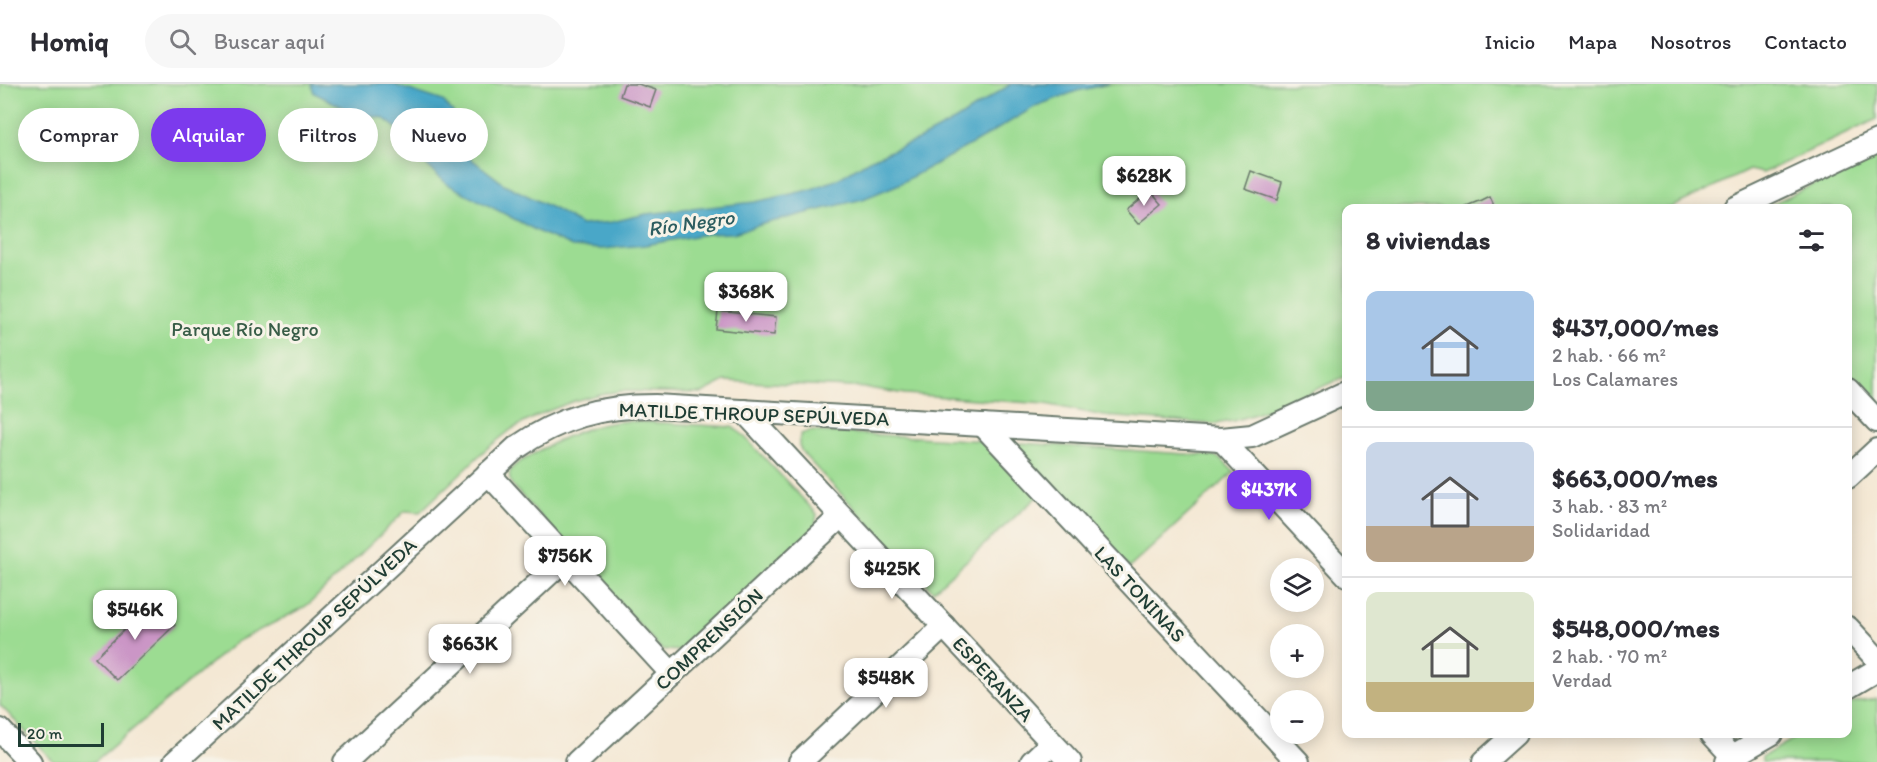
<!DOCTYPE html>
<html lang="es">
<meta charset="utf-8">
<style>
body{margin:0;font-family:Itim,sans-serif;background:#f7f7f7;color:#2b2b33;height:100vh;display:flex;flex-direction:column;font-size:22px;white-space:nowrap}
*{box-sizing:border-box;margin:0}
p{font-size:20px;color:#7c7c81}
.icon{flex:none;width:33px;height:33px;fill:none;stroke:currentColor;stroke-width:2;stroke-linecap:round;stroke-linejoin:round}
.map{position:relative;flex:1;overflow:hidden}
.side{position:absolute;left:1342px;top:120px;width:510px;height:534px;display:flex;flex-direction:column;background:#fff;border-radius:12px;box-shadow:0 3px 15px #0003}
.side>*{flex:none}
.banner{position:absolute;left:18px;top:24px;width:570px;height:54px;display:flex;gap:12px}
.buttons{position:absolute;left:1270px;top:474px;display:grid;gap:12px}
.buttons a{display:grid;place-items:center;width:54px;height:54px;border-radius:50%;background:#fff;box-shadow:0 3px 15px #0003;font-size:30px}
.scale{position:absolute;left:18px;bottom:15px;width:86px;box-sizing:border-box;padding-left:6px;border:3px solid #1f3d34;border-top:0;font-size:16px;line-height:21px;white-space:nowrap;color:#1f3d34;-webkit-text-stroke:4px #f7f3e8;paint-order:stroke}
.price{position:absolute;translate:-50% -51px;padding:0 14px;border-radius:12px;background:#fff;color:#222;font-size:20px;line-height:39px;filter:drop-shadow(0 2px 3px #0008)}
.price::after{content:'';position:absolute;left:50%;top:36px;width:18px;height:14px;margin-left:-9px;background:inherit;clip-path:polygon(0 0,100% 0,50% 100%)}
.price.on{background:#7c3aed;color:#fff}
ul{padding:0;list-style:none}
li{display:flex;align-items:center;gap:18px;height:150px;padding:0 24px}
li+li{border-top:2px solid #e1e1e2}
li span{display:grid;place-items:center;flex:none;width:168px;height:120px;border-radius:12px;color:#555}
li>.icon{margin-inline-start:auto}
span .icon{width:72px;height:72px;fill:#fffc;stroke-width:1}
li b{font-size:26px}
h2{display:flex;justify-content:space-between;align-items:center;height:72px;padding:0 24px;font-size:26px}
.chip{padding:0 21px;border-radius:27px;background:#fff;box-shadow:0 3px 15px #0003;font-size:21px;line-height:54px}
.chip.on{background:#7c3aed;color:#fff}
header{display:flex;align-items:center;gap:36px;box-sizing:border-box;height:84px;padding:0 30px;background:#fff;border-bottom:2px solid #e1e1e2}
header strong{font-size:28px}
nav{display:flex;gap:33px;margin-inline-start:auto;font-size:21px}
.search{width:420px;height:54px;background:#f7f7f7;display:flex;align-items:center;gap:15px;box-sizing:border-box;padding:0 21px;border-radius:33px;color:#7c7c81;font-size:22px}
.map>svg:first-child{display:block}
.green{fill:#9cdc92;stroke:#5e8c63;stroke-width:1.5}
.water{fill:#4aa7c8;stroke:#34727e;stroke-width:1.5}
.building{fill:#cb96c6}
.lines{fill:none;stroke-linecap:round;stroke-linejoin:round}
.street-casing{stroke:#6a796c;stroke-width:26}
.street{stroke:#fff;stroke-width:22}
.labels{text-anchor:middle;stroke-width:6;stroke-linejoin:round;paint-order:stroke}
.park-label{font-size:20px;fill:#385d47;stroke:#f7f3e8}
.street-label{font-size:20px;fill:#1f3d34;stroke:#f7f3e8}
.water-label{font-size:21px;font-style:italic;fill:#2c5d60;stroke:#f7f3e8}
</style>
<header>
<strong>Homiq</strong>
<div class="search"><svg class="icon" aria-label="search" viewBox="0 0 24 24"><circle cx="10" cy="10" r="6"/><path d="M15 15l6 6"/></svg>Buscar aquí</div>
<nav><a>Inicio</a><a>Mapa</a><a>Nosotros</a><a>Contacto</a></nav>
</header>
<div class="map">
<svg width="1877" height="678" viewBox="0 0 1877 678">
<rect width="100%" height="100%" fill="#f7f3e8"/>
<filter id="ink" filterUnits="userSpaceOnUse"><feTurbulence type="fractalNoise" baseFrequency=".0167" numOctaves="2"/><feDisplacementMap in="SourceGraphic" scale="12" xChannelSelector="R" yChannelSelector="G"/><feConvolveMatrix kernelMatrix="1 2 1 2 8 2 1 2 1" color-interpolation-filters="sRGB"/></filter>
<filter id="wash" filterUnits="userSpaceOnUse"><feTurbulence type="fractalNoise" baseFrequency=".008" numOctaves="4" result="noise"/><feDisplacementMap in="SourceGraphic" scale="24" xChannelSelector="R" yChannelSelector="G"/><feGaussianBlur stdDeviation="1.35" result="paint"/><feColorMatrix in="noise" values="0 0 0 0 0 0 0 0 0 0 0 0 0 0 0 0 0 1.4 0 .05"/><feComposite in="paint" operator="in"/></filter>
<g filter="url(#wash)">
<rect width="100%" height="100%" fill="#f4e8d4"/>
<g class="green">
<polygon points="0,0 1877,0 1877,35 1763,89 1749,86 1670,124 1347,124 1347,292 1268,326 1233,337 1214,340 1104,332 1046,320 905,310 868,304 770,299 725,297 702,309 621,307 600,310 574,317 543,329 512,345 484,367 420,428 405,427 311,518 303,524 236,558 94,678 54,678 0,621"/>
<polygon points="1877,71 1877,325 1848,294 1848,124 1763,124"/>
<path d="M629,337L732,343L742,350L817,430L815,443L685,567L662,566L512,401C508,393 508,388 515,381C549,360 588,338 629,337Z"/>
<path d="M810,347L985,357L1038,412L933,507L805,372C799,364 797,359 801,350Z"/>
<polygon points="1021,359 1215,372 1222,376 1234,388 1129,484 1018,366 1018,361"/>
<polygon points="1877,615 1877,678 1762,678 1762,673 1802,650 1848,650 1848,622 1854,618"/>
</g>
<polygon class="water" points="311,0 391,0 443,17 453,28 461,67 504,100 556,126 581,141 612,138 646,130 755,118 809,106 838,95 869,76 920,55 956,36 1011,0 1109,0 1077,7 1036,22 981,55 897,101 863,115 767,139 733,149 706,150 645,161 602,165 572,163 541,149 447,100 419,74 396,44 383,34 357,30 314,9"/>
<g id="blocks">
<g class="building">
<polygon points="624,0 638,0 656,6 650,23 620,12"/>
<polygon points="1251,87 1282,98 1277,116 1245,105"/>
<polygon points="1150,106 1162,120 1138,140 1126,126"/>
<polygon points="1490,113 1495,124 1465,124 1482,117"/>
<polygon points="718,227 776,233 774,251 716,245"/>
<polygon points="153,518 175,541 117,596 95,574"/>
</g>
</g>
</g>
<g filter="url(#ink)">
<use href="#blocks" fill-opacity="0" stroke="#6a796c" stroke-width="1.5"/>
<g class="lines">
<g class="street-casing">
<g id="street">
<polyline points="1735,124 1877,57"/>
<polyline points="1848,306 1877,337"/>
<polyline points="744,327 1070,678"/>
<polyline points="983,341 1298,678"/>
<polyline points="1221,355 1347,491"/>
<polyline points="488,389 672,590"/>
<polyline points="1848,393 1877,366"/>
<polyline points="1848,544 1877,575"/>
<polyline points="1848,603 1877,586"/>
<polyline points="0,646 30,678"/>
<polyline points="1712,650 1738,678"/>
<path d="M175,678L516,364C560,333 601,322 655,322L1221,355L1252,352L1347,308"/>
<polyline points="345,678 566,474"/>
<polyline points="577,678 841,432"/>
<polyline points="800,678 944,542"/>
<polyline points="1032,678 1052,659"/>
<polyline points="1484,678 1515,650"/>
<polyline points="1727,678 1733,672 1771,650"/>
</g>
</g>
<use href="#street" class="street"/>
</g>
</g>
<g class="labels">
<g class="park-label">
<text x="245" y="252">Parque Río Negro</text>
</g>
<g class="street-label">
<text transform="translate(754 330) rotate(2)" y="7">MATILDE THROUP SEPÚLVEDA</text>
<text transform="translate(1140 510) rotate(47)" y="7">LAS TONINAS</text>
<text transform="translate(314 550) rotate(-43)" y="7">MATILDE THROUP SEPÚLVEDA</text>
<text transform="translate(709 555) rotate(-43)" y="7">COMPRENSIÓN</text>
<text transform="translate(993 595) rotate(47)" y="7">ESPERANZA</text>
</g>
<g class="water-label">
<text transform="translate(691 139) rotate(-8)" y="7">Río Negro</text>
</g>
</g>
</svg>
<div class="buttons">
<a><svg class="icon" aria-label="layers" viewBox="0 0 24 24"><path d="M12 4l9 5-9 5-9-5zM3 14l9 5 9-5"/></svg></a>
<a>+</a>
<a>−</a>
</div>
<div class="scale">20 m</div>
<b class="price" style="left:1144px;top:123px">$628K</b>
<b class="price" style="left:746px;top:239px">$368K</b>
<b class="price on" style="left:1269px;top:437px">$437K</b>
<b class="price" style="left:565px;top:503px">$756K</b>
<b class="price" style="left:892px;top:516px">$425K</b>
<b class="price" style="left:135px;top:557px">$546K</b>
<b class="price" style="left:470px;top:591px">$663K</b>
<b class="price" style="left:886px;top:625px">$548K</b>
<div class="banner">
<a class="chip">Comprar</a>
<a class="chip on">Alquilar</a>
<a class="chip">Filtros</a>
<a class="chip">Nuevo</a>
</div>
<section class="side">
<h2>8 viviendas<svg class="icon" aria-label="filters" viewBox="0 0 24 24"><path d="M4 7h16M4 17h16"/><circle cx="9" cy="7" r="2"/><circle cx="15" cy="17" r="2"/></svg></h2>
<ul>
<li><span style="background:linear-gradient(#a9c7e8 75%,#7fa58c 0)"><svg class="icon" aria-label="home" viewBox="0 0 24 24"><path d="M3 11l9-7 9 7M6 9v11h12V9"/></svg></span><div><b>$437,000/mes</b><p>2 hab. · 66 m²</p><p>Los Calamares</p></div></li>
<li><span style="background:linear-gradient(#c9d6e8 70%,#b9a48a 0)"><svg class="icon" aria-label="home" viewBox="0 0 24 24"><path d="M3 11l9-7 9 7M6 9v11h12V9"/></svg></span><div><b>$663,000/mes</b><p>3 hab. · 83 m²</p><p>Solidaridad</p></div></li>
<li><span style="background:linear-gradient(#dfe7d0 75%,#c2b280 0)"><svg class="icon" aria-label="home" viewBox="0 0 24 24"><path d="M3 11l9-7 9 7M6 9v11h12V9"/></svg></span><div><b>$548,000/mes</b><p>2 hab. · 70 m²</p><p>Verdad</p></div></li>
</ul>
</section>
</div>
